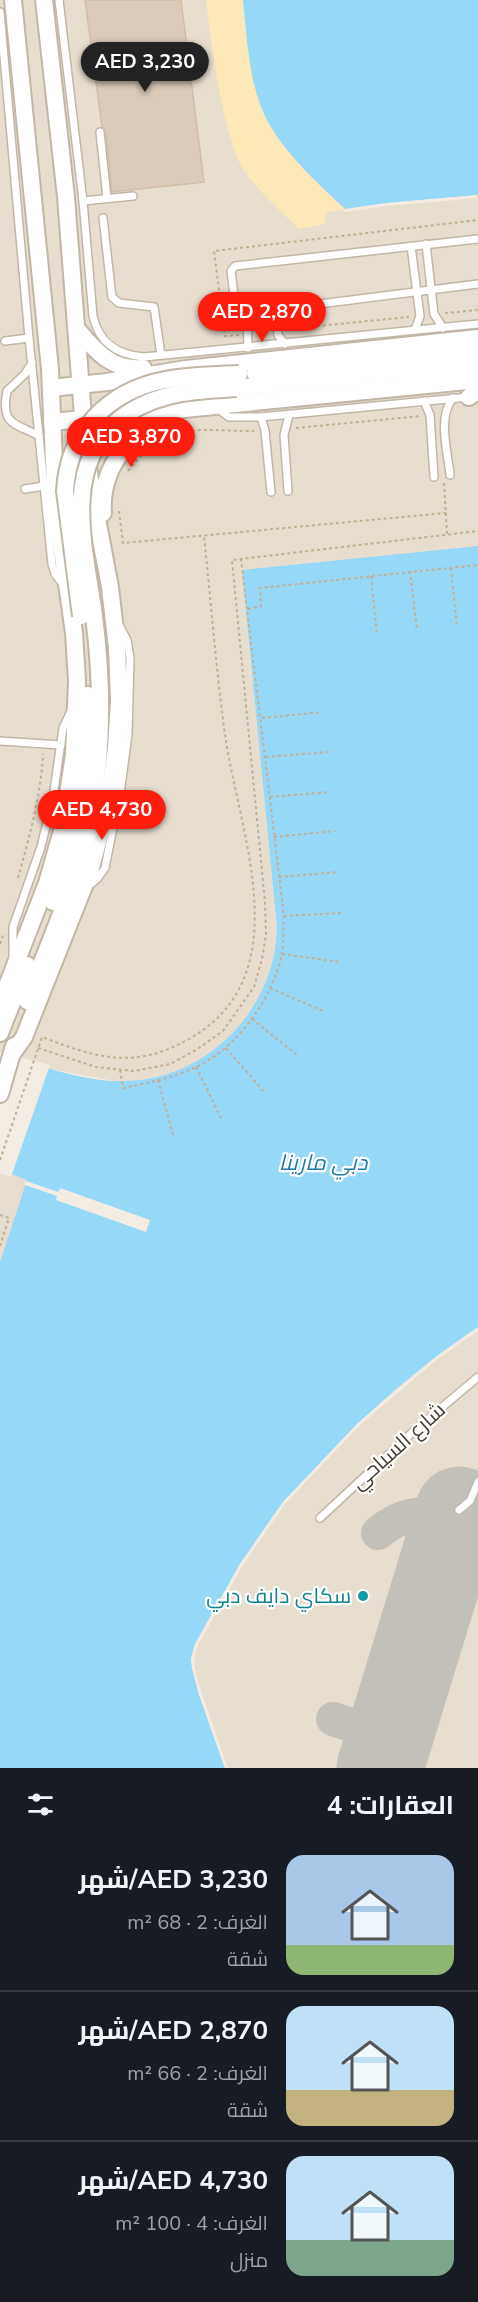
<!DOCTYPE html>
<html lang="ar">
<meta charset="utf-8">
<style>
body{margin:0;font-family:"Nunito Sans",Cairo,sans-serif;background:#20242c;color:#f1f3f6;direction:rtl;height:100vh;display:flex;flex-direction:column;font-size:22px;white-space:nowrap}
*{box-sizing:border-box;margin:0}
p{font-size:20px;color:#9ea1a6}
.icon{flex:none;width:33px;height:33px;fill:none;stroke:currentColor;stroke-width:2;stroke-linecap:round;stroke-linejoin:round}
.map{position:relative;height:1768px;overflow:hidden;direction:ltr}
.drawer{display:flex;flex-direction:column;background:#171b24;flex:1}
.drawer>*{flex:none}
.price{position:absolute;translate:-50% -51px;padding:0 14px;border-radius:21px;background:#ff1d0d;color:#fff;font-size:20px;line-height:39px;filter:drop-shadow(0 2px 3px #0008)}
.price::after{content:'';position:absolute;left:50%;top:36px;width:18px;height:14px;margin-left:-9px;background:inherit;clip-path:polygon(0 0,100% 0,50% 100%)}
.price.on{background:#222;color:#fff}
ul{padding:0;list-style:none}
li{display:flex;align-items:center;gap:18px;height:150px;padding:0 24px}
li+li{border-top:2px solid #363941}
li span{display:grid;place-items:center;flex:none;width:168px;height:120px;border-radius:18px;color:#555}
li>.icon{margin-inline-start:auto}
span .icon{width:72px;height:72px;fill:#fffc;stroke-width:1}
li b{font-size:26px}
h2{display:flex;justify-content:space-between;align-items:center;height:72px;padding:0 24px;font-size:26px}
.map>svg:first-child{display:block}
.residential{fill:#e8decf}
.sand{fill:#fde9b8}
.water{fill:#96d8f8}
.pier{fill:#f3ece2}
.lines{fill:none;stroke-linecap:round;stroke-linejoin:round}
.taxiway{stroke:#c3c0ba;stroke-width:34}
.runway{stroke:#c3c0ba;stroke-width:87}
.building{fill:#d9cab9;stroke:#d1bea9;stroke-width:1.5}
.service-casing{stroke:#c2b6a7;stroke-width:10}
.tertiary-casing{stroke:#c2b6a7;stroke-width:20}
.path{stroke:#c3ae93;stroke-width:2;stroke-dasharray:3 3;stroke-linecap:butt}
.service{stroke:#fff;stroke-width:7}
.tertiary{stroke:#fff;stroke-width:16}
.tertiary-bridge-casing{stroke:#c2b6a7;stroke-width:20;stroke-linecap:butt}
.tertiary-bridge{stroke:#fff;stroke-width:16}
.culture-dot{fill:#0f9aa8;stroke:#fff;stroke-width:2}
.labels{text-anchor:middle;stroke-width:4.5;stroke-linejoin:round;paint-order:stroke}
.street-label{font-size:21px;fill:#453c32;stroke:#fff}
.culture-label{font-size:21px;fill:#0d838f;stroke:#fff;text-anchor:end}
.water-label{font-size:22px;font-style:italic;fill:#1f7baa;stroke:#fff}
</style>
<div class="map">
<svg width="478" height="1768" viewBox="0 0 478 1768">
<rect width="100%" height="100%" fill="#f3ece2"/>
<g class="residential">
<polygon points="0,0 243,0 246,25 345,209 478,195 478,549 289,910 257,1019 202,1069 118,1090 115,1081 43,1068 29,1176 0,1264"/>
<polygon points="478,1327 478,1768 225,1768 192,1669 195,1644 210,1617 283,1502 402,1384"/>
</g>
<path class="sand" d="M206,0H243L246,25L303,169L345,209L328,212L324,218L326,224L299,229C281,211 260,193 245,172C223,139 211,41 206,0Z"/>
<g class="water">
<path d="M243,0H478V195L387,203L345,209C318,183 287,156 268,122C249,88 247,38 243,0Z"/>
<path d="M478,546V1327L437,1356L402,1384L358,1423L283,1502L240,1564L195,1644L191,1659L211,1729L225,1768H0V1262L27,1180L0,1170V1054C37,1064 77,1080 116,1081C192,1084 258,1029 274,955C276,946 276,936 277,927L242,570Z"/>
</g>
<g class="pier">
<polygon points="478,195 478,198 388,206 345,212 341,210 387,203"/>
<polygon points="0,1052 50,1065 11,1177 0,1173"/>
<polygon points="26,1181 58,1192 60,1188 150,1220 146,1232 56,1200 57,1196 25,1185"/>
<polygon points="478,1327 478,1331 439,1358 360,1425 285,1504 243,1565 198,1645 194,1659 195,1669 202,1694 228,1768 225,1768 199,1695 192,1669 191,1659 195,1644 240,1564 283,1502 358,1423 437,1356"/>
</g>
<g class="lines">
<g class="taxiway">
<path d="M378,1533C398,1516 435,1502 450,1531"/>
<path d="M433,1596C430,1583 427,1570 425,1557C424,1538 434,1511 456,1523L459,1529V1538L441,1568"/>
<polyline points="333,1719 372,1732 383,1745 382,1760"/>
</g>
<polyline class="runway" points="380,1768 459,1510"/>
</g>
<polygon class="building" points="85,0 181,0 204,182 112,192 106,131 102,127"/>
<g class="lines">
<g class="service-casing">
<g id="service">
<path d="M59,0L83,201L93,316C99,343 117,355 144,357L478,324"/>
<polyline points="0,12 29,338 52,564 55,574 62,583"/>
<polyline points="100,132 107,198"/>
<polyline points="83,201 133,196"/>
<polyline points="103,218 112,297 119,303 154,307 161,355"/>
<polyline points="478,239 235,266 231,271 236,312 240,314 478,284"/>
<polyline points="426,244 434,314 443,328"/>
<polyline points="411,246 420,316 415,330"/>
<polyline points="275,310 278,335 285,344"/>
<polyline points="247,313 248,348"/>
<polyline points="5,341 29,338"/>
<path d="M32,363L25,374L7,391C0,426 16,423 39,436"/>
<polyline points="424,401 430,415 434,477"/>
<polyline points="215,407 229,417 261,417 469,397"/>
<polyline points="261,417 265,431 271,492"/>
<path d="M450,475C448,453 437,417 453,398"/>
<polyline points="25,489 44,486"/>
<polyline points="288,491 284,435 289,415"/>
<polyline points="0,741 61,745"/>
<polyline points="87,887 97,879 105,868 121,787 128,734 130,658 127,640 119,625"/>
<polyline points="13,958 13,927 41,847 53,798 63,728 72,709"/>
<polyline points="459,1510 470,1501 478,1482"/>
<polyline points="320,1518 415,1430 478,1377"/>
</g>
</g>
<g class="tertiary-casing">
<g id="tertiary">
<path d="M76,328C95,350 111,371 143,368"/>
<polyline points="255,373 478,352"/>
<polyline points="51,388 107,382 186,369 478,338"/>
<polyline points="236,388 478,365"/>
<polyline points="469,397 478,390"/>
<polyline points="52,422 478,380"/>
<path d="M103,513C100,468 129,433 170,416"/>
<path d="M53,902C77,835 87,766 88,695"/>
<path d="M27,1001C45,952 67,905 81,856C103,778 104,695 94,616"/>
<polyline points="0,1004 47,883 62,831 74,755 77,681 74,633 56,507 50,369 13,0"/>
<polyline points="0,1033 27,965"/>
<polyline points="12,1054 24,1037 90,871 109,801 116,748 119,700 117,648 110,587 91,487 85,442 66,197 44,0"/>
<polyline points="0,1094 14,1046"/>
</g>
</g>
<g class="path">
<polyline points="445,313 478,310"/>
<polyline points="287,329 409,317"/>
<polyline points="257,332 269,331"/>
<polyline points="239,335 225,336 214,251 478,220"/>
<polyline points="296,428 421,416"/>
<path d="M128,471C168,420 195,431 254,431"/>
<polyline points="444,483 447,534"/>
<polyline points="119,511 123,543 446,513"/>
<polyline points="451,568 457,627"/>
<polyline points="410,571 417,630"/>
<polyline points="371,576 377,635"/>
<polyline points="248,609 261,606 260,588 478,565"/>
<polyline points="262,718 323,712"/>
<polyline points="266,757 328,752"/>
<polyline points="270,797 330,792"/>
<polyline points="274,837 335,831"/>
<polyline points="279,877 338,872"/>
<path d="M18,878C29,838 41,796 43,754"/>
<polyline points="284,916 342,913"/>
<polyline points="0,944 3,935"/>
<polyline points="282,954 340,962"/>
<polyline points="270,988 325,1012"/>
<polyline points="252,1019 297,1055"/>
<polyline points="38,1048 96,1067 134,1071 170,1064 196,1050 223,1031 254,987 262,959 266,935 265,902 232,560 478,531"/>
<polyline points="226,1048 264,1092"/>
<polyline points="196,1067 222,1120"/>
<path d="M120,1070L123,1088C147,1083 172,1078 194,1068C236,1050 274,997 282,953C284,941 283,928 284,916L241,559"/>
<polyline points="158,1080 174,1138"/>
<path d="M0,1160L42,1037C97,1058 134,1070 189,1039C301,976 239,833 225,735C216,669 211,602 204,536"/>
<polyline points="0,1215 9,1218 0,1246"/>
</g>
<use href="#service" class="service"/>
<use href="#tertiary" class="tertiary"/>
<g class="tertiary-bridge-casing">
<g id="tertiary-bridge">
<path d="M81,616L65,491C68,433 107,391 165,380C189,375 214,375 239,374"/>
<path d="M94,616C86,553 61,472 115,423C130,410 148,401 168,396C190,390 214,390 236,388"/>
</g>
</g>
<use href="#tertiary-bridge" class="tertiary-bridge"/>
</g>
<circle class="culture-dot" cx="363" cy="1596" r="6"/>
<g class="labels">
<g class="street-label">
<text transform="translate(398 1446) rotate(-42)" y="7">شارع السياحي</text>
</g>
<g class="culture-label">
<text x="351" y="1603">سكاي دايف دبي</text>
</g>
<g class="water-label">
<text x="323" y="1170">دبي مارينا</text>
</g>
</g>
</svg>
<b class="price on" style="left:145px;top:93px">AED 3,230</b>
<b class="price" style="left:262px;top:343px">AED 2,870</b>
<b class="price" style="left:131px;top:468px">AED 3,870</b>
<b class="price" style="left:102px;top:841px">AED 4,730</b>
</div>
<section class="drawer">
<h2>العقارات: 4<svg class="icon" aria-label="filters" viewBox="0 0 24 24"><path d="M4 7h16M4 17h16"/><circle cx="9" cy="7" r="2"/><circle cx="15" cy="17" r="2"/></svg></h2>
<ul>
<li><span style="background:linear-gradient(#a9c7e8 75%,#8fb573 0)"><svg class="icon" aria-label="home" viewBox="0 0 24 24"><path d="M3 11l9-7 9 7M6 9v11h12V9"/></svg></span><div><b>AED 3,230/شهر</b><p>الغرف: 2 · 68 m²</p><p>شقة</p></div></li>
<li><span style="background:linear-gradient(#bfe0f5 70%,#c2b280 0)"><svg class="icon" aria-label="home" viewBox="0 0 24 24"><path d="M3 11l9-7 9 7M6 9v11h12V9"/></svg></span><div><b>AED 2,870/شهر</b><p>الغرف: 2 · 66 m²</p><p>شقة</p></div></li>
<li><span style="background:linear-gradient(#bfe0f5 70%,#7fa58c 0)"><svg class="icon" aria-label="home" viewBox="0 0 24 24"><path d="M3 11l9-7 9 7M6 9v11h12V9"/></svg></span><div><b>AED 4,730/شهر</b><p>الغرف: 4 · 100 m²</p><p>منزل</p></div></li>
</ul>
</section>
